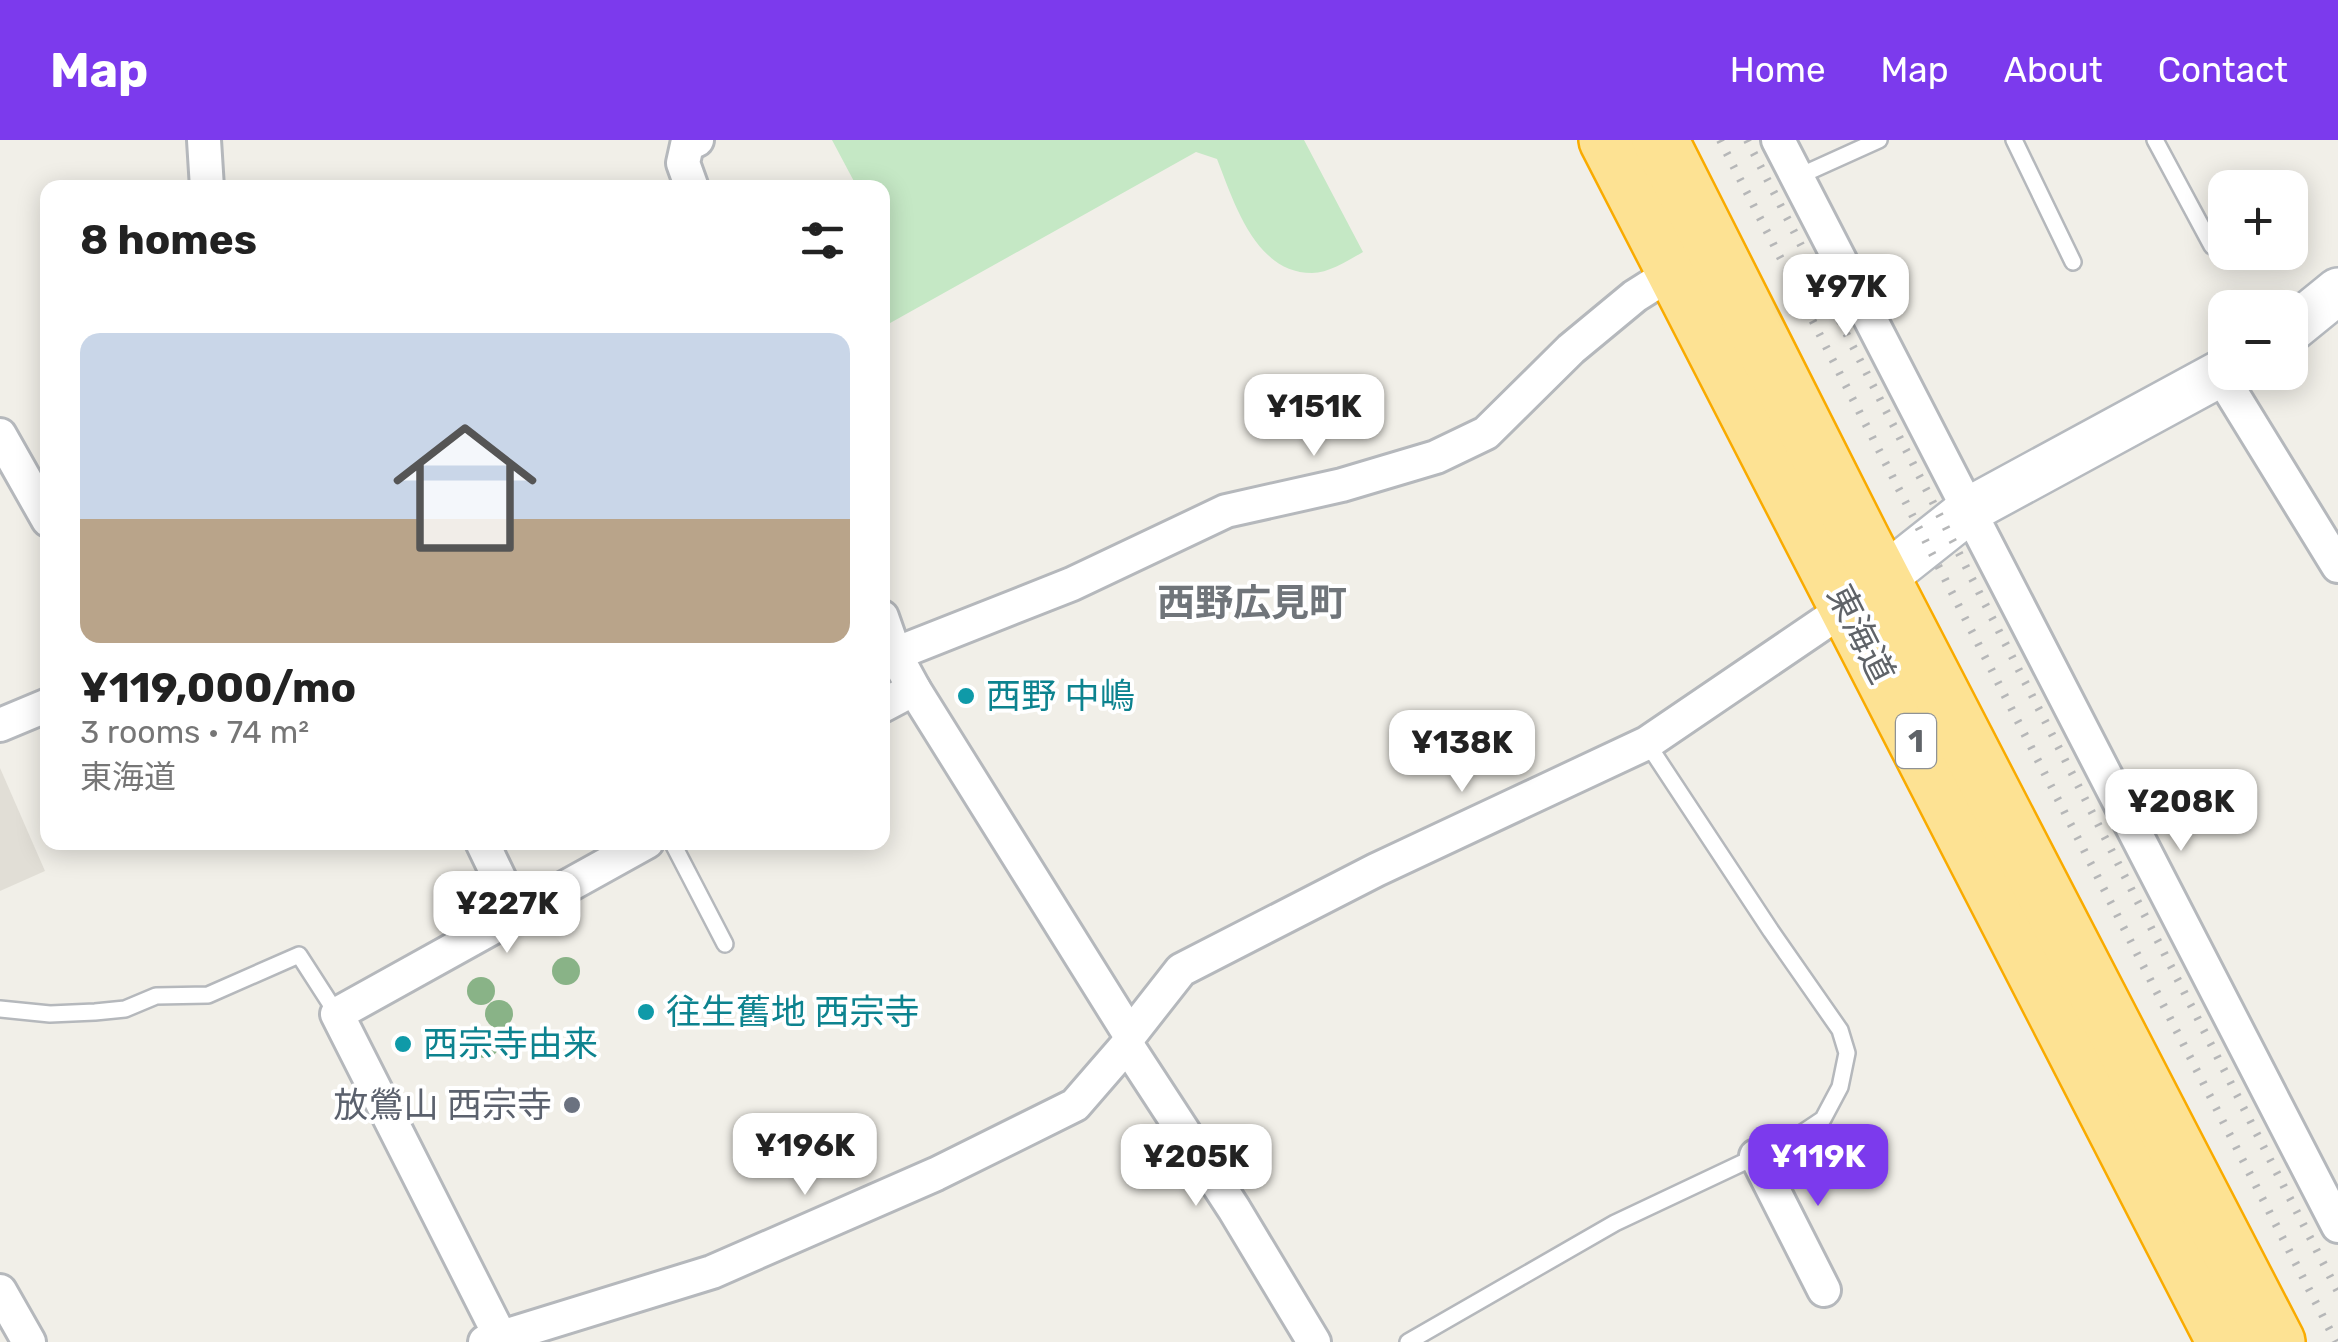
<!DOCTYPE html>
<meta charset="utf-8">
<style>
body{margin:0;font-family:Rubik,"Noto Sans JP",sans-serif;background:#f2f2f2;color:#222;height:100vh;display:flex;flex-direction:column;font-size:38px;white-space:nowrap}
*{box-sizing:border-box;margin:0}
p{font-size:32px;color:#767676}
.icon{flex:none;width:55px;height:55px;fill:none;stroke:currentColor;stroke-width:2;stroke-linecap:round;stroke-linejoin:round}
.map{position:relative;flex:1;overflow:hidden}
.side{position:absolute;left:40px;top:40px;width:850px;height:670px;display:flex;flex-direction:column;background:#fff;border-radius:20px;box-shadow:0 5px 25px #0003}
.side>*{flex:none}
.tools{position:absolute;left:2208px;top:30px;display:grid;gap:20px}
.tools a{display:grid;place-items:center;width:100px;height:100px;border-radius:20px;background:#fff;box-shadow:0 5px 25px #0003;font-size:50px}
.price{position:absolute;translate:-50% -85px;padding:0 22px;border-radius:20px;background:#fff;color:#222;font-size:32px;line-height:65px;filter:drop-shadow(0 2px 5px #0008)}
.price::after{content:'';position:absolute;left:50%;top:60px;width:30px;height:22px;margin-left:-15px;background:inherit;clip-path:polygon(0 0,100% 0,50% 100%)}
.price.current{background:#7c3aed;color:#fff}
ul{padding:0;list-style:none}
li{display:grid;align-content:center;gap:20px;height:530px;padding:0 40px}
li span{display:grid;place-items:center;height:310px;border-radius:20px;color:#555}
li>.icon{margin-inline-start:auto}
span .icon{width:180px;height:180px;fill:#fffc;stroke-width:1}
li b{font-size:42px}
h2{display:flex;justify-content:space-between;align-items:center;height:120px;padding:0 40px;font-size:42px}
header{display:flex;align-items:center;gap:60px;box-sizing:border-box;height:140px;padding:0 50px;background:#7c3aed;color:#fff}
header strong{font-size:48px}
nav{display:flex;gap:55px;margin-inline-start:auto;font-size:35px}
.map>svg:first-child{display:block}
.education{fill:#e1ded6}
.green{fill:#c5e8c5}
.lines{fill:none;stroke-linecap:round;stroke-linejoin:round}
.lane-casing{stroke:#b5b8bc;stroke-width:20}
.street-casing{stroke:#b5b8bc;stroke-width:38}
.secondary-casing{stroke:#b6babf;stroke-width:50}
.highway-casing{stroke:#f9ab00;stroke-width:60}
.lane{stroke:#fff;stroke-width:15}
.street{stroke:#fff;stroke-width:32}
.secondary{stroke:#fff;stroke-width:45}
.highway{stroke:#fde293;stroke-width:55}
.rail{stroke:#b6b7b8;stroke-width:8;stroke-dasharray:2.5 12;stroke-linecap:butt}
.tree{fill:#89b387}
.culture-dot{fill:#0f9aa8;stroke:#fff;stroke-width:4}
.worship-dot{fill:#6b7280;stroke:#fff;stroke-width:4}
.labels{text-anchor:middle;stroke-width:8;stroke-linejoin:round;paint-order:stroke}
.shield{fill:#fff;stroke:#8f9295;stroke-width:2.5}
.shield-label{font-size:32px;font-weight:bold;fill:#5f6368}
.street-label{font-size:35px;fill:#5f6368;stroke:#fff}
.culture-label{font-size:35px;fill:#0d838f;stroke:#fff;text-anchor:start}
.worship-label{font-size:35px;fill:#5b616d;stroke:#fff;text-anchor:end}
.neighbourhood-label{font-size:38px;font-weight:bold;fill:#70757a;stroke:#fff}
</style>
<header>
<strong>Map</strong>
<nav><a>Home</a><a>Map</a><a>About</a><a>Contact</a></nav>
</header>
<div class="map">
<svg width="2338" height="1202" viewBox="0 0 2338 1202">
<rect width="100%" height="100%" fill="#f1efe8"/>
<polygon class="education" points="0,628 45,731 0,751"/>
<path class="green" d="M832,0H1304L1363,112C1349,120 1329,133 1312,133C1255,133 1234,62 1217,19L1196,12L883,187L882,48L857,47Z"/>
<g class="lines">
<g class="lane-casing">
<g id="lane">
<polyline points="2014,0 2073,122"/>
<polyline points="2155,0 2212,106"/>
<polyline points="1797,37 1879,0"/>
<polyline points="672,702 725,804"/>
<polyline points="0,869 50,874 95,872 125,869 156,856 208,855 299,815 337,874"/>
<polyline points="1408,1202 1615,1083 1793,999 1823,979 1840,947 1847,913 1840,890 1771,791 1647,603"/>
</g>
</g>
<g class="street-casing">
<g id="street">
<polyline points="204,0 207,48"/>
<polyline points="1778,0 2338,1086"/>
<polyline points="692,48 683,23 687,5 697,0"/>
<polyline points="2220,234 2338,426"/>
<polyline points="0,295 48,380"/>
<polyline points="882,477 895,514 914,549 1130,895"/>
<polyline points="895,514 1072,444 1226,371 1342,345 1436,317 1486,293 1571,209 1635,156 1689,122"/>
<polyline points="882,566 914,549"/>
<polyline points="0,585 48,565"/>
<polyline points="482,702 517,775"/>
<polyline points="1127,905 1234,1069 1314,1202"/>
<polyline points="1756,1016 1824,1150"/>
<polyline points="0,1151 29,1202"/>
<polyline points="500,1196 337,874 647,702"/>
<polyline points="485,1202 712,1132 936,1034 1075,965 1127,905 1130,895 1181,830 1376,730 1647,603 1847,467"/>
</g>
</g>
<g class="secondary-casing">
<g id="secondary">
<polyline points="2290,190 2338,151"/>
<polyline points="1858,458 1969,370 2225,231"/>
</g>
</g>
<g class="highway-casing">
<g id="highway">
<polyline points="1607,0 2225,1202"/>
<polyline points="1660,0 1863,402 2277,1202"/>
</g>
</g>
<use href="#lane" class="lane"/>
<use href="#street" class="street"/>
<use href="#secondary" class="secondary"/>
<use href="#highway" class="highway"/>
<g class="rail">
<polyline points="1720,0 2336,1202"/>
<polyline points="1747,0 2338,1152"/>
</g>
</g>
<g class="tree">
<circle cx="566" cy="831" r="14"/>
<circle cx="481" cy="851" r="14"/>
<circle cx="499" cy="874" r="14"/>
<circle cx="485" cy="904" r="14"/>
</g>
<g class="culture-dot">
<circle cx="966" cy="556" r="10"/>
<circle cx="646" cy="872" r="10"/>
<circle cx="403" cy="904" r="10"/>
</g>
<circle class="worship-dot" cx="572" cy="965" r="10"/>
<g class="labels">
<rect class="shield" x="1896" y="574" width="40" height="54" rx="8"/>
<g class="shield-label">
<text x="1916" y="612">1</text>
</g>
<g class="street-label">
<text transform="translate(1861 494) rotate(63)" y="12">東海道</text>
</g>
<g class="culture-label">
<text x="986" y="568">西野 中嶋</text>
<text x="666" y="884">往生舊地 西宗寺</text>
<text x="423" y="916">西宗寺由来</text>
</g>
<g class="worship-label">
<text x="552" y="977">放鶯山 西宗寺</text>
</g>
<g class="neighbourhood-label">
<text x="1252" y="476">西野広見町</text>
</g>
</g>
</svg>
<div class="tools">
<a>+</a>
<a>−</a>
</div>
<b class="price" style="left:1846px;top:199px">¥97K</b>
<b class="price" style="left:1314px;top:319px">¥151K</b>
<b class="price" style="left:1462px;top:655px">¥138K</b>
<b class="price" style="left:2181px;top:714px">¥208K</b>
<b class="price" style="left:507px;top:816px">¥227K</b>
<b class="price" style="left:805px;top:1058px">¥196K</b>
<b class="price" style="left:1196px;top:1069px">¥205K</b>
<b class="price current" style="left:1818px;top:1069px">¥119K</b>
<section class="side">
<h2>8 homes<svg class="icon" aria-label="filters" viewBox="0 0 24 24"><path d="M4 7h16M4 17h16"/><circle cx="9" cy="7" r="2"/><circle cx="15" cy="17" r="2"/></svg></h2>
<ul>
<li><span style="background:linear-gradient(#c9d6e8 60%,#b9a48a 0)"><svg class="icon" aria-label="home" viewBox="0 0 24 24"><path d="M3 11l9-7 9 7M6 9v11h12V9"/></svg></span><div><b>¥119,000/mo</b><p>3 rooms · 74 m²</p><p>東海道</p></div></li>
</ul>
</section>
</div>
